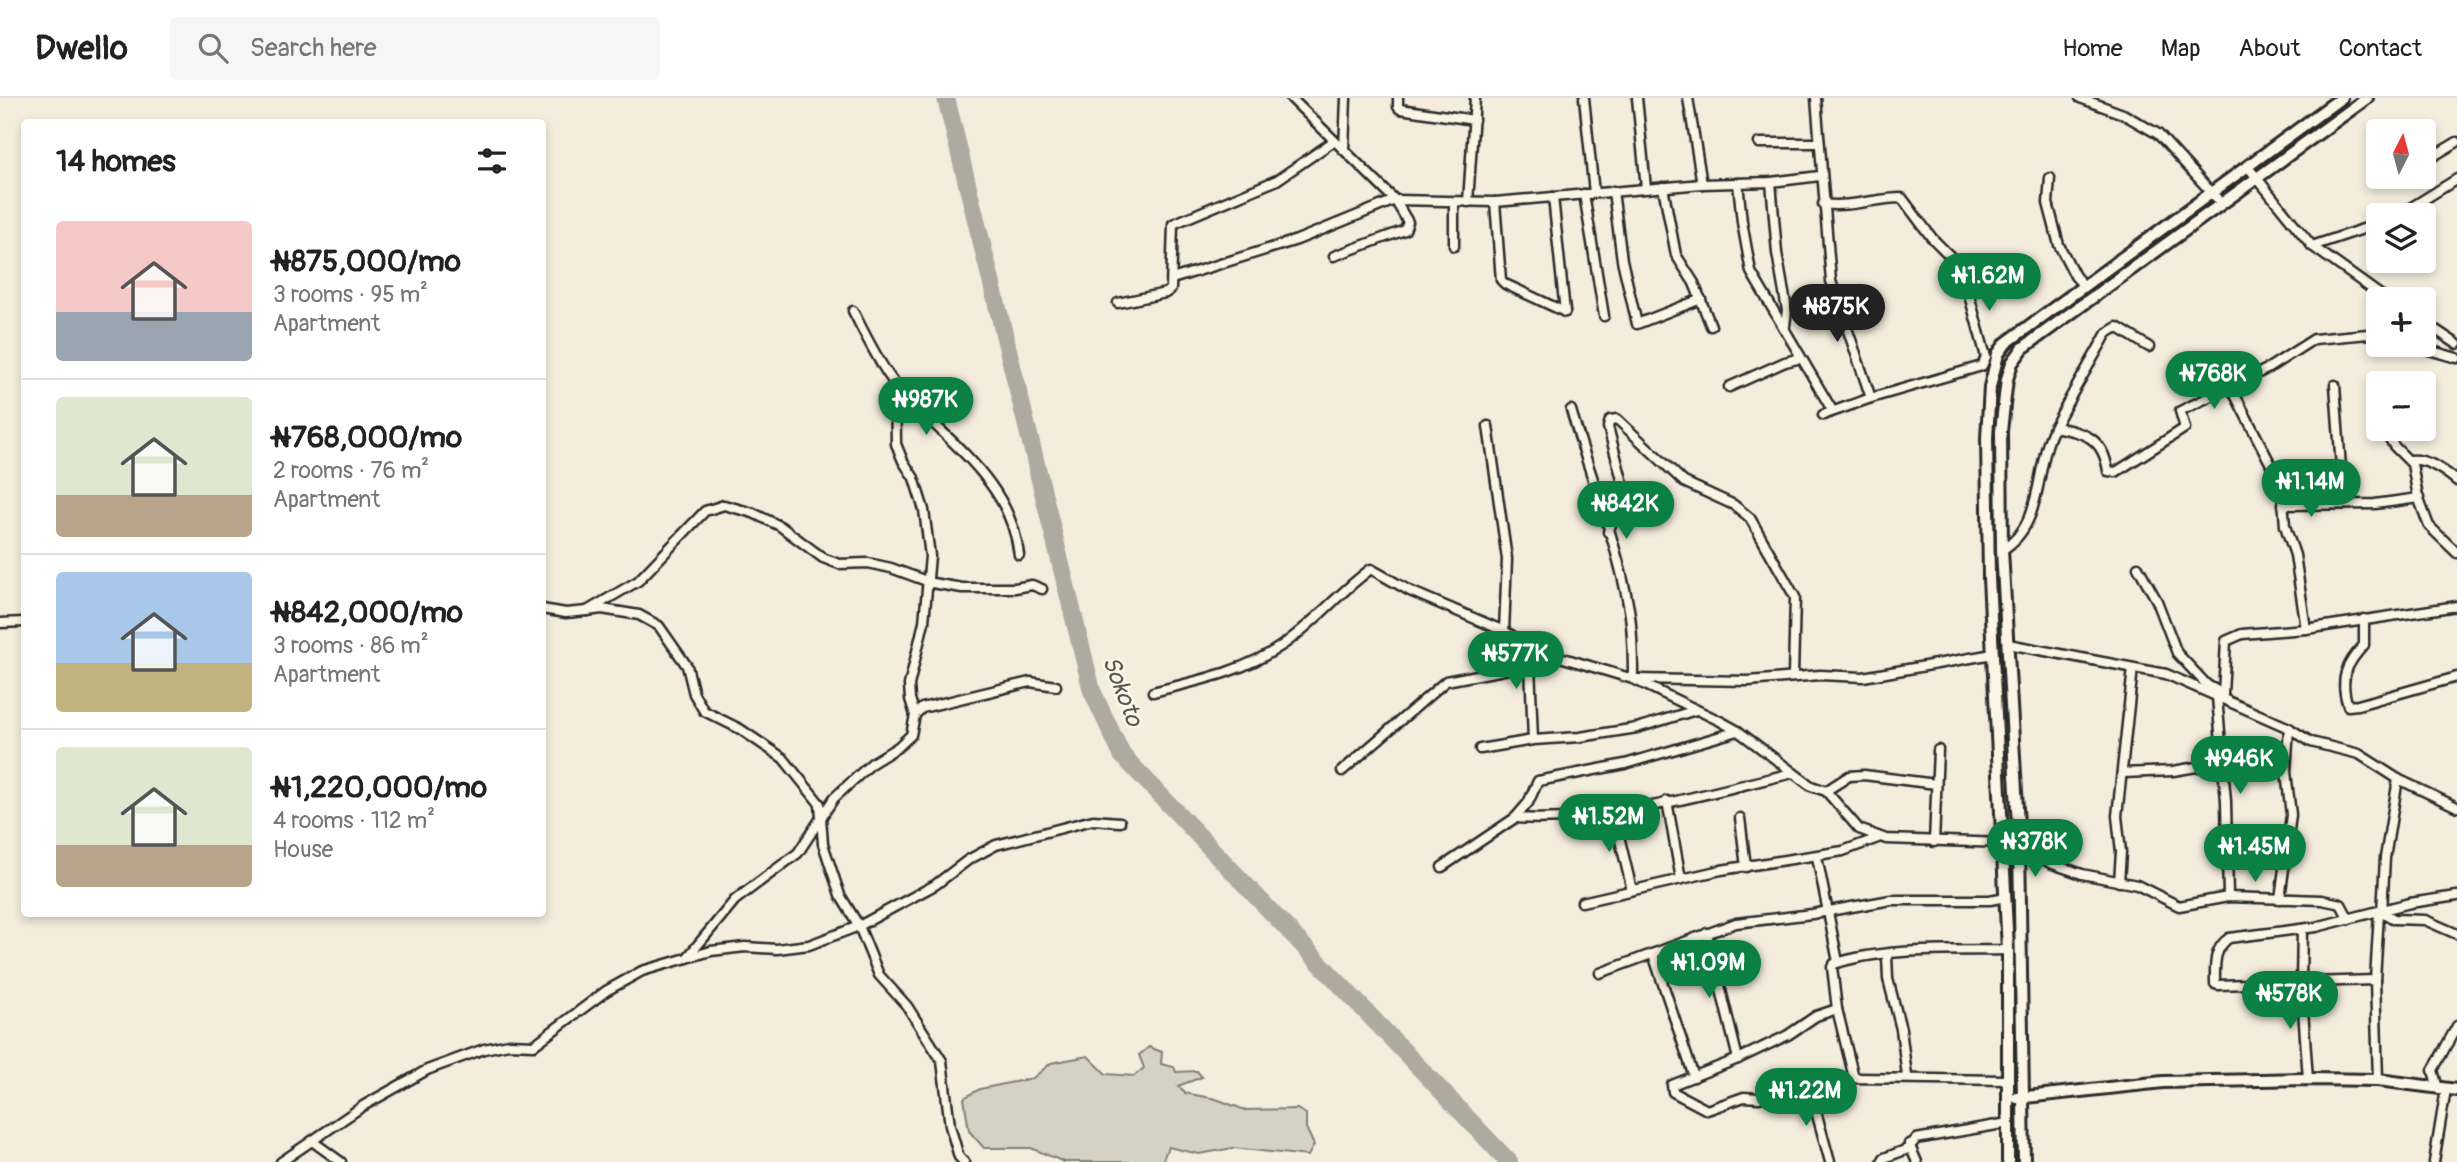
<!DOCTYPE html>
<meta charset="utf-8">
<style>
body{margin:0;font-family:Pangolin,sans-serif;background:#f6f6f6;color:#222;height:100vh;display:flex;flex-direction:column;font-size:26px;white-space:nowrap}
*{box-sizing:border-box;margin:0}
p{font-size:23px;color:#767676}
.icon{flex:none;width:38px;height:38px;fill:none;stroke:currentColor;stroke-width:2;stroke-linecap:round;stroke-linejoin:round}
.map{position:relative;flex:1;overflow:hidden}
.sheet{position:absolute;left:21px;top:21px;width:525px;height:798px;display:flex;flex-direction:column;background:#fff;border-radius:7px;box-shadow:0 4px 10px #0003}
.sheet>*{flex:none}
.needle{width:46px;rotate:6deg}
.fabs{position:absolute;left:2366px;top:21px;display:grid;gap:14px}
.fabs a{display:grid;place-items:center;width:70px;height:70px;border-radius:7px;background:#fff;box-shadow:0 4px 10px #0003;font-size:35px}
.price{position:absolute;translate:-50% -60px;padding:0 16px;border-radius:24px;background:#0b8043;color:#fff;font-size:23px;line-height:46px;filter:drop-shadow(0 2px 4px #0008)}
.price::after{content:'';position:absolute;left:50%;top:42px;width:21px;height:16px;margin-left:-10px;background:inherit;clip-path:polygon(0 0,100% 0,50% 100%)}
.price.on{background:#222;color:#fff}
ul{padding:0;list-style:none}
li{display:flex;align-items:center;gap:21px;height:175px;padding:0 35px}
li+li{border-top:2px solid #e0e0e0}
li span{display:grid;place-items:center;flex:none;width:196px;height:140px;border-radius:7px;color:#555}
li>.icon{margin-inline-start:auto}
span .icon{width:84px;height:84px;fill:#fffc;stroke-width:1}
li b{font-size:30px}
h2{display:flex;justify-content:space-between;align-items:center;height:84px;padding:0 35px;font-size:30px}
header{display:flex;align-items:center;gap:42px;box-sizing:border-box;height:98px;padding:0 35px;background:#fff;border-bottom:2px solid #e0e0e0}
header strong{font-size:33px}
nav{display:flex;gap:38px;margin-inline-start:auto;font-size:24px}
.search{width:490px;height:63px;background:#f6f6f6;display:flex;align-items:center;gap:18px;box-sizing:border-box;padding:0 24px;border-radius:7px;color:#767676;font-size:26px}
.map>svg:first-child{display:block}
.green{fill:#d6d1c4;stroke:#807e78;stroke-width:2}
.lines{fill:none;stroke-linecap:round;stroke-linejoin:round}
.river{stroke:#afaaa0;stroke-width:18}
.street-casing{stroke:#2b2b2b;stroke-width:13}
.secondary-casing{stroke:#2b2b2b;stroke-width:16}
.street{stroke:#fcf5e5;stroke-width:8}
.secondary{stroke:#fcf5e5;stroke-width:10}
.labels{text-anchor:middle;stroke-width:5;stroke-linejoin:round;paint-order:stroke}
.water-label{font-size:24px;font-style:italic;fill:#595754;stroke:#fcf5e5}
</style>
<header>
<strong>Dwello</strong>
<div class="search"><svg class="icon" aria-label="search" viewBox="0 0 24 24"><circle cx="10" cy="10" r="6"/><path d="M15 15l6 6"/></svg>Search here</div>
<nav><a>Home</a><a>Map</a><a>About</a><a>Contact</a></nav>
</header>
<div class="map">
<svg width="2457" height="1064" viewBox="0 0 2457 1064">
<rect width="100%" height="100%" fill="#f4edde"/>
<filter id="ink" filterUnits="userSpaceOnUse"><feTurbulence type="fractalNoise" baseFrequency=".0143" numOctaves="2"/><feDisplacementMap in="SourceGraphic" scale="14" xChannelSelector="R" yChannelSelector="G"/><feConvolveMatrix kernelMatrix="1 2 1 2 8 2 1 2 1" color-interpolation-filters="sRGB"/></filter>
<g filter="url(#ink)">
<polygon class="green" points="1149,949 1162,954 1161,966 1174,969 1176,974 1197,973 1202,979 1178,988 1185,995 1216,1001 1245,1012 1297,1011 1306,1016 1306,1030 1314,1047 1308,1058 1233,1050 1199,1056 1168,1049 1162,1064 1064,1064 1031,1050 984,1050 969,1033 964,1000 980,991 1033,980 1051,965 1088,958 1106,976 1134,978 1144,970 1139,957"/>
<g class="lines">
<polyline class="river" points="946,0 1092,593 1122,657 1509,1064"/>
<g class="street-casing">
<g id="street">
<polyline points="1291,0 1395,102 1408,124 1405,132 1334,158"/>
<polyline points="1398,0 1398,9 1400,11 1474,22"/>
<polyline points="1584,0 1594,95"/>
<polyline points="1637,0 1646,90"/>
<polyline points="1688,0 1702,86"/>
<polyline points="1816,0 1831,183 1871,300"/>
<polyline points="2080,0 2123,16 2158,36 2222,106"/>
<polyline points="1759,45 1819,45"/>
<polyline points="1344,52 1346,0"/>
<polyline points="2432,59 2457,44"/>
<polyline points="2248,69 2312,148 2386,201"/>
<polyline points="2050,80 2048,105 2059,147 2075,178 2083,187"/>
<polyline points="1771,84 1777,155 1787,212 1785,228"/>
<polyline points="1738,85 1742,124 1751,174 1832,312"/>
<polyline points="1663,89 1676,157 1694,185 1711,228"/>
<polyline points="1613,93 1622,162 1637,226 1701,201"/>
<polyline points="1584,96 1604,218"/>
<polyline points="1553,99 1565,214"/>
<polyline points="1468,104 1475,0"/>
<polyline points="1495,104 1501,182 1505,186 1565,214"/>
<polyline points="2399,117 2457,81"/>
<polyline points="1454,148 1454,104"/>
<polyline points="2312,148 2378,126"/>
<polyline points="1172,181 1297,142 1395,102 1495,104 1702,86 1771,84 1820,78"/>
<polyline points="1118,205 1166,195 1171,191 1173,126 1277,82 1334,43"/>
<path d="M853,213C864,234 881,270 896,287C943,341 1011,381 1019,457"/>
<polyline points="2424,224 2457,246"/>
<polyline points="2411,247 2457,260"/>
<polyline points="895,286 896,346 903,363 914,380 924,412 930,458 924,524 909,587 910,601 915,617"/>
<polyline points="2335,287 2342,384 2339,406"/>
<polyline points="1729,289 1785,264 1801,260"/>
<polyline points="2228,290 2233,293 2282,388 2285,428 2295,457 2306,531"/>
<path d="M1571,312C1590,378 1617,443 1629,511C1633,534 1633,558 1633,581"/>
<path d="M1823,317L1871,300L1982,268L1986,259L1966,186L1953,161L1932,140L1902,100C1876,100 1850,110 1823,106"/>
<polyline points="1488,328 1507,461 1504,533"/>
<path d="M2054,329C2085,335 2103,339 2108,373L2116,374L2185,330L2180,313L2267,271L2314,241L2368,236L2378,237"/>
<polyline points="2384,331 2394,348 2412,366 2418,399 2429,428 2457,455"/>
<path d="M2410,362C2426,360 2445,373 2457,383"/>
<polyline points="2283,407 2375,406 2419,400"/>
<polyline points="1608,434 1623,400 1624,389 1608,329 1610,322 1617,321 1684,384 1734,407 1750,420 1795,499 1793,578"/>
<path d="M2002,452C2045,426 2034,369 2054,330C2070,298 2090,266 2107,235L2117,229L2149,249"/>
<polyline points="2138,469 2157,503 2177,555 2207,587 2223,596"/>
<polyline points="542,511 566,515 587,513 638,483 705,413 724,407 753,415 780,428 823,460 839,466 868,465 891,470 932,485 962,490 1015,490 1032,487 1042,491"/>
<polyline points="587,513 602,511 639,517 659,528 687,568 694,596 704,613 740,631 783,660 820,706 823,746 840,797 859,828 879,877 907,908 942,963 950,1028 959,1059 964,1064"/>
<path d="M2364,521V547C2346,566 2339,581 2348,608L2358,607L2457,579"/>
<polyline points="0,525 24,524"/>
<polyline points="2008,546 2166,576 2289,630 2311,644 2359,656 2398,681 2457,709"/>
<polyline points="1636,581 1748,583 1820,577 1863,579 1993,556"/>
<path d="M1153,594C1196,583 1243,574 1281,548C1314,526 1339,494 1371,471L1410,493L1504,533L1537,552L1633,581L1720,623L1738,633L1811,688L1826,693L1859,731L1886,741L2004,745"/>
<polyline points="1533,642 1530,567 1537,552"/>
<polyline points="1480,651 1533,642 1580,639 1637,630 1696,612"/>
<polyline points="1342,673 1446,583 1530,567"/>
<polyline points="2122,675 2173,673 2220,665"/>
<polyline points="1826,693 1849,678 1864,677 1936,686"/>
<polyline points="1667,703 1681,781"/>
<polyline points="1613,713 1632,792"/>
<path d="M1515,720C1607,726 1703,696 1793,675"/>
<polyline points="1740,720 1746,769"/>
<polyline points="1934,744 1938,652"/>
<polyline points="2019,745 2050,765 2082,776 2137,787 2179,808 2228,799 2322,802 2341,806 2349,821"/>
<polyline points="1817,759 1838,864"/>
<polyline points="1442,769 1515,720 1528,705 1538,683 1625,666 1738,633"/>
<polyline points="2119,784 2121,754 2117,718 2133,570"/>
<polyline points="2228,799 2226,703 2217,599 2223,596 2226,543 2242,536 2306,531 2457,508"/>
<polyline points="2280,801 2291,717 2286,674 2289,630"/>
<polyline points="1582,804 1721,772 1843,753 1878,740"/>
<polyline points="2382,814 2385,760 2398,681"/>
<polyline points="2382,814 2394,821 2425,822 2457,836"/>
<polyline points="2302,831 2301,884 2308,981"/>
<polyline points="1707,835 1738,961"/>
<polyline points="1653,856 1694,979"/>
<polyline points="1887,857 1888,881 1901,931 1907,978"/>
<polyline points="687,860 735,802 798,755 834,700 872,665 898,649 911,637 915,617 922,610 1030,584 1056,588"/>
<polyline points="1600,875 1736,825 1812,816 1891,802 1990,802 2006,799"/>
<path d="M2375,882L2218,887L2215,886C2215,868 2213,851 2229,840L2316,829L2410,805L2457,798"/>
<polyline points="1837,911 1816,918 1788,937 1738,961 1672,987 1673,994 1707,1012 1744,999 1759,1000 1783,992 1854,980 2007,982"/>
<path d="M1854,980L1837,911L1832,869L1834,866C1883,849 1956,853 2008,852"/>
<polyline points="2378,982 2375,882 2379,815"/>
<polyline points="1809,988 1830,1064"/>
<polyline points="2438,991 2433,972 2457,928"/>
<polyline points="312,1043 341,1064"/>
<polyline points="1909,1046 1917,1064"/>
<polyline points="281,1064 363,1008 427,972 484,951 509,946 534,947 606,893 642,873 711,853 745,849 777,851 809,847 859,828 935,787 968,762 996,747 1093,722 1120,724"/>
<polyline points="1882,1064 1884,1060 1908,1051 1916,1041 2008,1025"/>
<polyline points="2434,1064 2446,991"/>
</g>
</g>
<g class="secondary-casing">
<g id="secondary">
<polyline points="2017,1000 2163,984 2308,981 2378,982 2457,992"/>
<polyline points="2008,1064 2008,852 1989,480 1987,340 1990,289 1998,256 2006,245 2341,0"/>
<polyline points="2024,1064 2019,745 2002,452 2001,333 2007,281 2012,265 2023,250 2367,0"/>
</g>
</g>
<use href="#street" class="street"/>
<use href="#secondary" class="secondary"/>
</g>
</g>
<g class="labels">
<g class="water-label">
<text transform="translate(1123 593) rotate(69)" y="8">Sokoto</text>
</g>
</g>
</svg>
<div class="fabs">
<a><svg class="needle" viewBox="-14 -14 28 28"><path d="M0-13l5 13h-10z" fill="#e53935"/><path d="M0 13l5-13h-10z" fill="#767676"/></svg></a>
<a><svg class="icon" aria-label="layers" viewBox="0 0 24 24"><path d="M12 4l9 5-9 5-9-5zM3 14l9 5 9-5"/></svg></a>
<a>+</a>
<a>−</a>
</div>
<b class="price" style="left:1989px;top:215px">₦1.62M</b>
<b class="price on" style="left:1837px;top:246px">₦875K</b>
<b class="price" style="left:2214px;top:313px">₦768K</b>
<b class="price" style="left:926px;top:339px">₦987K</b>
<b class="price" style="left:2311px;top:421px">₦1.14M</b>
<b class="price" style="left:1626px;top:443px">₦842K</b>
<b class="price" style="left:1516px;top:593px">₦577K</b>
<b class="price" style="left:2240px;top:698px">₦946K</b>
<b class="price" style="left:1609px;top:756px">₦1.52M</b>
<b class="price" style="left:2035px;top:781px">₦378K</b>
<b class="price" style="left:2255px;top:786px">₦1.45M</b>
<b class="price" style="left:1709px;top:902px">₦1.09M</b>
<b class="price" style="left:2290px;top:933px">₦578K</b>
<b class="price" style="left:1806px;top:1030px">₦1.22M</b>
<section class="sheet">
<h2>14 homes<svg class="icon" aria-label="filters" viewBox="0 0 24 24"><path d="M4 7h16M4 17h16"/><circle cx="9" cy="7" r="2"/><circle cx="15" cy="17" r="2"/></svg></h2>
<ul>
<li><span style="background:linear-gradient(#f6c9c9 65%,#9aa5b1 0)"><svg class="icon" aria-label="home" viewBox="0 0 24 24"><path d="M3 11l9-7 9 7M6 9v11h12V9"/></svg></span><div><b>₦875,000/mo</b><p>3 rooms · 95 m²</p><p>Apartment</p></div></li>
<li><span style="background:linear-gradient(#dfe7d0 70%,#b9a48a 0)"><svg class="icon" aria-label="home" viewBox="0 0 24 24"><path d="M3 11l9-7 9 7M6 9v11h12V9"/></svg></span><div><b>₦768,000/mo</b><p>2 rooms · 76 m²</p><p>Apartment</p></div></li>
<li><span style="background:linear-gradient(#a9c7e8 65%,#c2b280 0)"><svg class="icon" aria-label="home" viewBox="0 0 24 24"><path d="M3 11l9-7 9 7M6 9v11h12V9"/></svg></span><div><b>₦842,000/mo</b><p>3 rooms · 86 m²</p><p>Apartment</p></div></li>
<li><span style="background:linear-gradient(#dfe7d0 70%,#b9a48a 0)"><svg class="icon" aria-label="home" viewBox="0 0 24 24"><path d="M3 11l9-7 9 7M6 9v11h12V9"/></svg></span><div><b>₦1,220,000/mo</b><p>4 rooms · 112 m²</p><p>House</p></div></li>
</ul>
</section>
</div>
